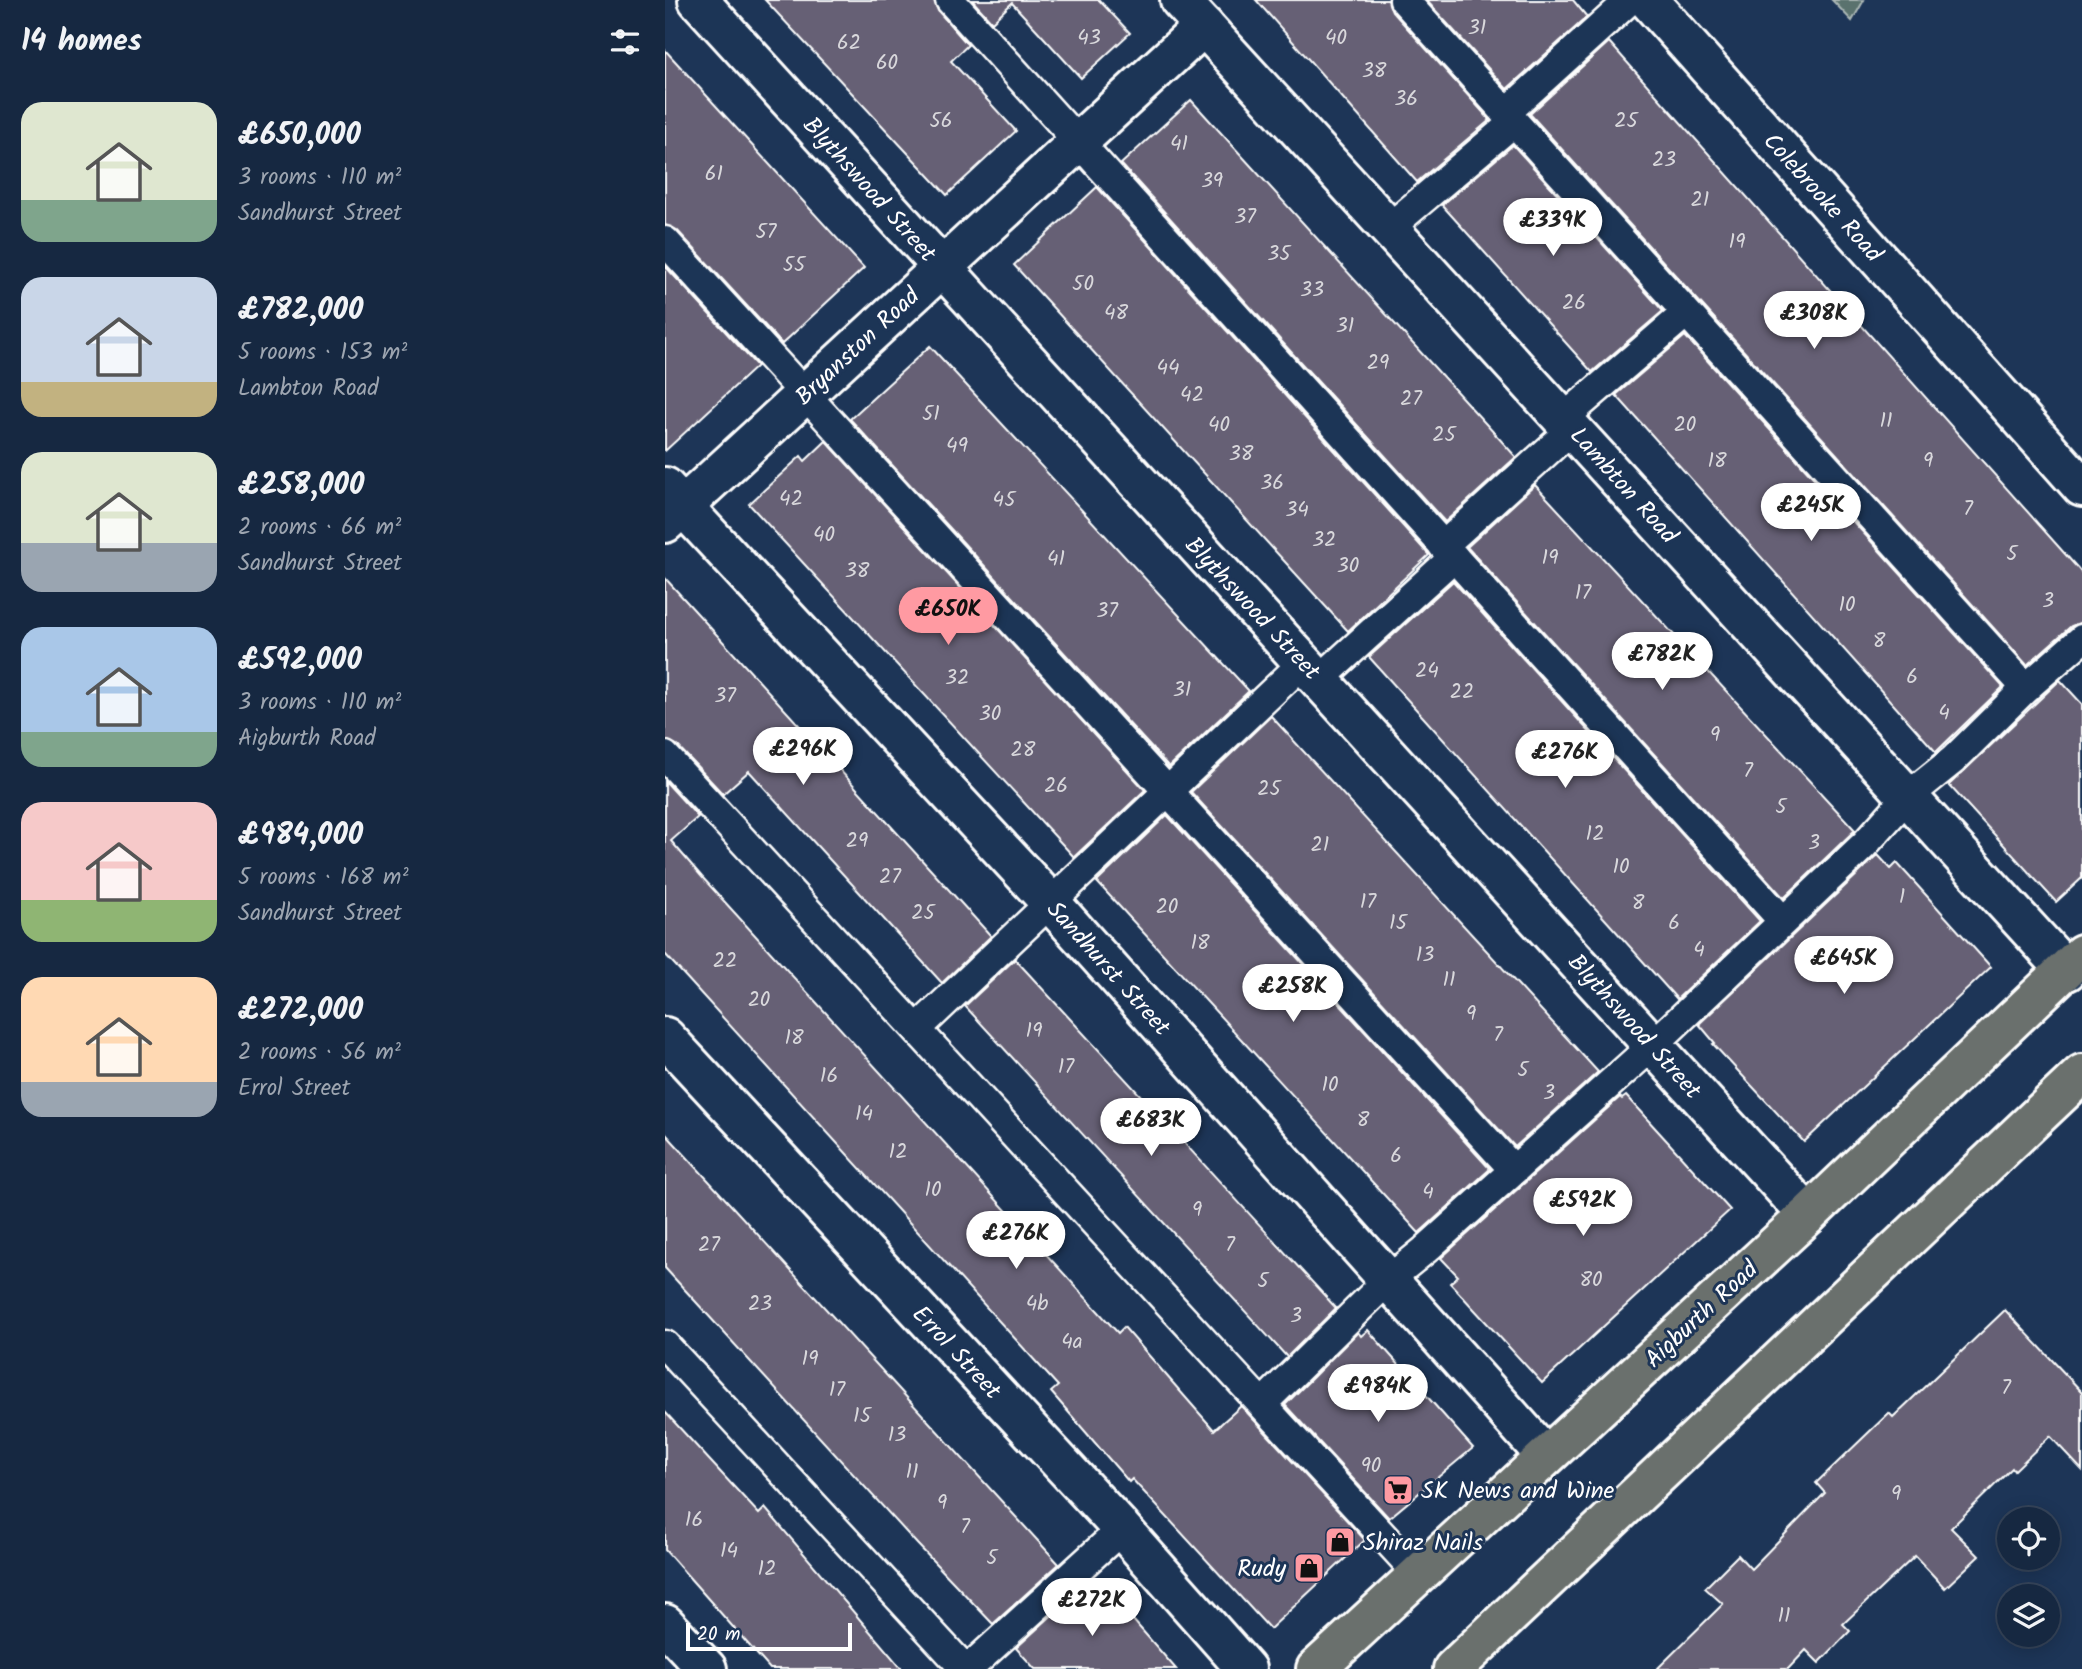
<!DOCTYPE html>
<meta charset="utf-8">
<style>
body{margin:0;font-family:Kalam,sans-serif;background:#1f3048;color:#f1f3f6;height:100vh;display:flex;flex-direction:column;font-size:26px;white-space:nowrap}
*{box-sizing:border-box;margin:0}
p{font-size:23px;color:#9ea6b1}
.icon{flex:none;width:38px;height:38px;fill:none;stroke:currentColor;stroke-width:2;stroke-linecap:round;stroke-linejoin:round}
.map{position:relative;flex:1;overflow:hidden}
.sheet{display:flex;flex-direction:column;background:#162841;width:665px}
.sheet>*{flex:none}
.controls{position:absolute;left:1332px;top:1507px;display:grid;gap:14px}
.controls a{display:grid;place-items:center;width:63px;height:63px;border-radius:50%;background:#162841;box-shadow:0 4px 18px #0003,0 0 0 2px #35445a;font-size:35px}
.scale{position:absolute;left:21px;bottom:18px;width:166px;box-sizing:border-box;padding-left:7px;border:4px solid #fff;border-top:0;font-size:19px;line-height:24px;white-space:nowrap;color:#fff;-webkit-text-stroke:5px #1d3557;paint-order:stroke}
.price{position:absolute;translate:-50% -60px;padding:0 16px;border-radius:24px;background:#fff;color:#222;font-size:23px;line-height:46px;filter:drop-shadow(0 2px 4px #0008)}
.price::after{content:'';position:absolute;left:50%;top:42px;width:21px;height:16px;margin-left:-10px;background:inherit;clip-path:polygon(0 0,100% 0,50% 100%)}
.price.on{background:#ff9aa2;color:#111}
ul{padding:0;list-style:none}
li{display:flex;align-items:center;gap:21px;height:175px;padding:0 21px}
li span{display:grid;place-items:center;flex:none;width:196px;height:140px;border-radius:21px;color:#555}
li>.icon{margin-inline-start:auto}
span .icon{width:84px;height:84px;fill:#fffc;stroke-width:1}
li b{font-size:30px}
h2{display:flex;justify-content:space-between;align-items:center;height:84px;padding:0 21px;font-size:30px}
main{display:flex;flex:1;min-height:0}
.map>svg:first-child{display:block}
.green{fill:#5a726e;stroke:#acb8b6;stroke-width:2}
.building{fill:#666174;stroke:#fff;stroke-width:2}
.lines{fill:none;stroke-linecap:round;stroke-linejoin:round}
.lane-casing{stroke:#fff;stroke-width:33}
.street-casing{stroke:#fff;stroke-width:44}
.highway-casing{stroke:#fff;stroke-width:44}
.lane{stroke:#1d3557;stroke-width:28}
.street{stroke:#1d3557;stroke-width:38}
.highway{stroke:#6b706d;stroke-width:38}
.labels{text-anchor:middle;stroke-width:6;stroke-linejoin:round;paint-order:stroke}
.number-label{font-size:21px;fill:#d9d8dc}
.street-label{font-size:24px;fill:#fff;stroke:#1d3557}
.poi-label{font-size:24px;fill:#fff;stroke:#1d3557;text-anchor:start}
</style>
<main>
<section class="sheet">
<h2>14 homes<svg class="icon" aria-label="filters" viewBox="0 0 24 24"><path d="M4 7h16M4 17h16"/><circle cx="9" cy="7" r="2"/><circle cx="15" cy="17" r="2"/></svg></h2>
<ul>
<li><span style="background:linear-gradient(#dfe7d0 70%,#7fa58c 0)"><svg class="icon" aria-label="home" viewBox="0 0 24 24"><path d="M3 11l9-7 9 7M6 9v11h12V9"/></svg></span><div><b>£650,000</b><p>3 rooms · 110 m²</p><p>Sandhurst Street</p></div></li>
<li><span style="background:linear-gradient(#c9d6e8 75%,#c2b280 0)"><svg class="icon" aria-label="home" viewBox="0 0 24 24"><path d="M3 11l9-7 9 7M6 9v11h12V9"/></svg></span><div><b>£782,000</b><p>5 rooms · 153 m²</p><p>Lambton Road</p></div></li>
<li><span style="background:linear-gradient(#dfe7d0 65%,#9aa5b1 0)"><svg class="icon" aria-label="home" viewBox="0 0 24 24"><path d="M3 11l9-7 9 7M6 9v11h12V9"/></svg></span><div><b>£258,000</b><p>2 rooms · 66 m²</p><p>Sandhurst Street</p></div></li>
<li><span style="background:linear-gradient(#a9c7e8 75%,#7fa58c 0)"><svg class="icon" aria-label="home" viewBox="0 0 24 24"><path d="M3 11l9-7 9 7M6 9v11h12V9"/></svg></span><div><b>£592,000</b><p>3 rooms · 110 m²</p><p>Aigburth Road</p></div></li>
<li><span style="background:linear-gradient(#f6c9c9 70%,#8fb573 0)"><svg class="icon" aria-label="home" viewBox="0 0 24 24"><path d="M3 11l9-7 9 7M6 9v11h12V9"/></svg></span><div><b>£984,000</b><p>5 rooms · 168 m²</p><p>Sandhurst Street</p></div></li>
<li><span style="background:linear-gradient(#ffd9b3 75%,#9aa5b1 0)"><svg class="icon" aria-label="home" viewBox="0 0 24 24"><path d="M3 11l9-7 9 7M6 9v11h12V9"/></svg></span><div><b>£272,000</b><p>2 rooms · 56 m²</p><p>Errol Street</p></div></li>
</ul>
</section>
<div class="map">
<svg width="1417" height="1669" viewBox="0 0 1417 1669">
<rect width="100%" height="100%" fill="#1d3557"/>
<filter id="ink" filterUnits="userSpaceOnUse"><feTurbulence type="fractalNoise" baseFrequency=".0143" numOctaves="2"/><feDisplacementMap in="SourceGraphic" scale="14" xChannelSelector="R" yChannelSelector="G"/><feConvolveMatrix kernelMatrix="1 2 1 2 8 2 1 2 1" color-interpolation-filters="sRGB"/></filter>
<g filter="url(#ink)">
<polygon class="green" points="1167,0 1199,0 1187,21"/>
<g class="building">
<polygon points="100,0 269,0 273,11 303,45 286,61 351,131 282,195"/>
<polygon points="307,0 434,0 465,33 416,78 347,3 327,22"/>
<polygon points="591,0 723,0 727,11 825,120 752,182"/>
<polygon points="761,0 908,0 922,17 842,89"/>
<polygon points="944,42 1417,573 1417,622 1406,626 1362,665 865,114"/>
<polygon points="0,50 199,268 117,344 12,230 0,225"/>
<polygon points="526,100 851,457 780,522 456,164"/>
<polygon points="848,145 998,311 927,372 777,205"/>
<polygon points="432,187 764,555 683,631 349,265"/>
<polygon points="0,266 92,366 0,451"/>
<polygon points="1020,336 1338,687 1271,752 951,395"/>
<polygon points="265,346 584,691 504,767 185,419"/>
<polygon points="161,441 480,790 409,857 84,504 136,456 140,461"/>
<polygon points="870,485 1190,830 1119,898 802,547"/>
<polygon points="0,578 326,936 277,983 84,771 58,794 12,745 0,740"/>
<polygon points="788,581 1095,921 1012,999 704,657"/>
<polygon points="1395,680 1417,704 1417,878 1391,902 1284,785"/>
<polygon points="606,716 933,1072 850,1147 526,792"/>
<polygon points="0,781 33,817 6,841 37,877 453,1333 459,1327 549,1430 576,1406 700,1540 605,1629 467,1479 464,1482 386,1392 393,1386 0,954"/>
<polygon points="502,815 825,1169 754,1233 432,882"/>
<polygon points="1213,855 1226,869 1232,863 1326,967 1139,1142 1048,1044 1050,1043 1034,1024"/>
<polygon points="350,959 671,1308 622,1357 300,1006"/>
<polygon points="961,1096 1065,1210 877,1383 785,1283 793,1276 776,1258 955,1097 957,1099"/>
<polygon points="0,1133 394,1564 328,1624 252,1544 0,1268"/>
<polygon points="1340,1310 1417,1392 1417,1470 1385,1436 1349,1471 1347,1468 1286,1528 1314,1556 1280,1588 1250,1556 1178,1624 1185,1631 1154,1663 1141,1650 1123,1669 992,1669 1058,1604 1040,1588 1073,1555 1086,1569 1160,1493 1151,1483 1224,1413 1228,1417"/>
<polygon points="703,1330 808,1448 724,1518 620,1405 693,1332 696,1336"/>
<polygon points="0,1412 94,1514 100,1508 237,1669 105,1669 0,1550"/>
<polygon points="417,1588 427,1599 440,1588 511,1669 370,1669 351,1648"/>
</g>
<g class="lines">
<g class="lane-casing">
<g id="lane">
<polyline points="285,0 1118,921"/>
<polyline points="739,0 1361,688"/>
<polyline points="841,113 965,0"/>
<polyline points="724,228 849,122"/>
<polyline points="0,241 849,1170"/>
<polyline points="899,418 1021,313"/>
<polyline points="778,546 908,428"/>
<polyline points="654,680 789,557"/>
<polyline points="0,756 754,1575"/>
<polyline points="252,1029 638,663"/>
<polyline points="0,1345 300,1669"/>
<polyline points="598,1403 723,1280 760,1250 988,1045 1199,845 1242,797 1288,760 1361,688 1417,639"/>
<polyline points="303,1669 457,1529"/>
</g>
</g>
<g class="street-casing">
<g id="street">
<polyline points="33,0 1143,1215"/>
<polyline points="515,0 1402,971"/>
<polyline points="983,0 1417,487"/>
<polyline points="0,487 385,902 881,1456"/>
<polyline points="0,523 539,26"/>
<polyline points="0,1037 457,1529 581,1669"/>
<polyline points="0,1624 42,1669"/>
</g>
</g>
<g class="highway-casing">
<g id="highway">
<polyline points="651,1669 1143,1215 1417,954"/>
<polyline points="788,1669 1417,1074"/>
</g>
</g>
<use href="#lane" class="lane"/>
<use href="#street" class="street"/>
<use href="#highway" class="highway"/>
</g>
</g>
<defs>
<g id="supermarket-square" transform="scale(1.575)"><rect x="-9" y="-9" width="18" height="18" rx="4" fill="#ff9aa2" stroke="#1d3557"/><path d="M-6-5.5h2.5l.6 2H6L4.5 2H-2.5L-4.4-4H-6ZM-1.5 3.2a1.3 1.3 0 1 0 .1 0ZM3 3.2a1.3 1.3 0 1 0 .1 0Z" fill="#111"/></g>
<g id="shop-square" transform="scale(1.575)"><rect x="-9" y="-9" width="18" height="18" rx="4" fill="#ff9aa2" stroke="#1d3557"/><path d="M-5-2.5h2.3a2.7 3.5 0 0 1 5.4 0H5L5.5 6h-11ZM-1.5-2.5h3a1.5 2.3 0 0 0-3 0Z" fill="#111"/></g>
</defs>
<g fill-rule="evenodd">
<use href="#supermarket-square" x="733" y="1490"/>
<use href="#shop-square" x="675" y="1542"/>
<use href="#shop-square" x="644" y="1568"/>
</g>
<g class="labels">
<g class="number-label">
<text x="812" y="34">31</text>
<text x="424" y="44">43</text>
<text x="671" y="44">40</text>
<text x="184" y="49">62</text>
<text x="222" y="69">60</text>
<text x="709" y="77">38</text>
<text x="741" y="105">36</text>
<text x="276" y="127">56</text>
<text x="961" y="127">25</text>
<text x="514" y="150">41</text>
<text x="999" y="166">23</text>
<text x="49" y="180">61</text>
<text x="547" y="187">39</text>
<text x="1035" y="206">21</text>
<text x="580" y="223">37</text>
<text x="101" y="238">57</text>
<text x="1072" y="248">19</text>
<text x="614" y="260">35</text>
<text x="129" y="271">55</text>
<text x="418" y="290">50</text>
<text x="647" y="296">33</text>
<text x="909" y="309">26</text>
<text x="451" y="319">48</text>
<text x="680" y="332">31</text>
<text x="713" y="369">29</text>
<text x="503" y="374">44</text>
<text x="527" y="401">42</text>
<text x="746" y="405">27</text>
<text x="266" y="420">51</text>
<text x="1221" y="427">11</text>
<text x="554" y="431">40</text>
<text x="1020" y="431">20</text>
<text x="779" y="441">25</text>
<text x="292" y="452">49</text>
<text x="576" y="460">38</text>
<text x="1052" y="467">18</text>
<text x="1263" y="467">9</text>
<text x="607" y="489">36</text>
<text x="126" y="505">42</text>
<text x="339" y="506">45</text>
<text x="1303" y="515">7</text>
<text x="632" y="516">34</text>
<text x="159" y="541">40</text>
<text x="659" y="546">32</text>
<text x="1347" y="560">5</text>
<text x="885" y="564">19</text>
<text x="391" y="565">41</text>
<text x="683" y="572">30</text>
<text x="192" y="577">38</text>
<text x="918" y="599">17</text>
<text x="1383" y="607">3</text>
<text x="1182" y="611">10</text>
<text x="442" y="617">37</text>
<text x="1214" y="647">8</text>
<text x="762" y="677">24</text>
<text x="1247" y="683">6</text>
<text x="292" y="684">32</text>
<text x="517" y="696">31</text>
<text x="797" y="698">22</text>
<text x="60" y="702">37</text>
<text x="1279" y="719">4</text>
<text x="325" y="720">30</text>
<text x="1050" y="741">9</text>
<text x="358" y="756">28</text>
<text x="1083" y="777">7</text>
<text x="391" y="792">26</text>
<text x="604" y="795">25</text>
<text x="1116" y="813">5</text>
<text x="930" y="840">12</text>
<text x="192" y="847">29</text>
<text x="1149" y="849">3</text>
<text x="655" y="851">21</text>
<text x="956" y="873">10</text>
<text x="225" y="883">27</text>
<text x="1237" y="903">1</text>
<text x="703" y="908">17</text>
<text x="973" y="909">8</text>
<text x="502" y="913">20</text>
<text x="258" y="919">25</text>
<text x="733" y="929">15</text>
<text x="1009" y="929">6</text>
<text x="535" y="949">18</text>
<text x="1034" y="956">4</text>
<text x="760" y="961">13</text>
<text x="60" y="967">22</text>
<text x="784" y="986">11</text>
<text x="94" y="1006">20</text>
<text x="806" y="1020">9</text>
<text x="369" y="1037">19</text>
<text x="833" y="1041">7</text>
<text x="129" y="1044">18</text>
<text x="401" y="1073">17</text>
<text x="858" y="1076">5</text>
<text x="164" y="1082">16</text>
<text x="665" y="1091">10</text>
<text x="884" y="1099">3</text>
<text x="199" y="1120">14</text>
<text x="698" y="1126">8</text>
<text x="233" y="1158">12</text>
<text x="731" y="1162">6</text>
<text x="268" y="1196">10</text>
<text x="763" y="1198">4</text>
<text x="532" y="1216">9</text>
<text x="44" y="1251">27</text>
<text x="565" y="1251">7</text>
<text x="926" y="1286">80</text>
<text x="598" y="1287">5</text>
<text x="95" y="1310">23</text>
<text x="372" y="1310">4b</text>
<text x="631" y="1322">3</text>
<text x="407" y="1348">4a</text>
<text x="145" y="1365">19</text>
<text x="1341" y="1394">7</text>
<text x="172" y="1396">17</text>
<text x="197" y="1422">15</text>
<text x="232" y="1441">13</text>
<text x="706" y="1472">90</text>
<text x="247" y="1478">11</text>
<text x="1231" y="1500">9</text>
<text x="277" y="1509">9</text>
<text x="29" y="1526">16</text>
<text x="300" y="1533">7</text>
<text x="64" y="1557">14</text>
<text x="327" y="1564">5</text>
<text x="102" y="1575">12</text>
<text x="1119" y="1622">11</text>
</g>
<g class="street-label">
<text transform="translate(205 189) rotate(48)" y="8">Blythswood Street</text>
<text transform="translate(1158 197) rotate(48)" y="8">Colebrooke Road</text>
<text transform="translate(192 346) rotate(-43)" y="8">Bryanston Road</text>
<text transform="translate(959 485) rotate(48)" y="8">Lambton Road</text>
<text transform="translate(588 608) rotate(47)" y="8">Blythswood Street</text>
<text transform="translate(444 968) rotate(48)" y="8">Sandhurst Street</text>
<text transform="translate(970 1026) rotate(48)" y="8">Blythswood Street</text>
<text transform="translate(1036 1314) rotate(-43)" y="8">Aigburth Road</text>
<text transform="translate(292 1352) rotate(47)" y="8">Errol Street</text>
</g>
<g class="poi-label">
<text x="756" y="1498">SK News and Wine</text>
<text x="698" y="1550">Shiraz Nails</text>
<text x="621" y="1576" text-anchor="end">Rudy</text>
</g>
</g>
</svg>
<div class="controls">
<a><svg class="icon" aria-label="locate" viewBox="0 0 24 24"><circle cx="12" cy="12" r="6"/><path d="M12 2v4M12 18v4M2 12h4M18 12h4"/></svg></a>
<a><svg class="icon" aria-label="layers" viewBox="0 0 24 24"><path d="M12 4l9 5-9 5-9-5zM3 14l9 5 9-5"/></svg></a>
</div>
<div class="scale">20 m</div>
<b class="price" style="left:888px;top:258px">£339K</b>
<b class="price" style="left:1149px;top:351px">£308K</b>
<b class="price" style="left:1146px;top:543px">£245K</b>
<b class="price on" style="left:283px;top:647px">£650K</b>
<b class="price" style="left:997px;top:692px">£782K</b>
<b class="price" style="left:138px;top:787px">£296K</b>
<b class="price" style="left:900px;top:790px">£276K</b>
<b class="price" style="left:1179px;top:996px">£645K</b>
<b class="price" style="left:628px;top:1024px">£258K</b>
<b class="price" style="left:486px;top:1158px">£683K</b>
<b class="price" style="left:918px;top:1238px">£592K</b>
<b class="price" style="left:351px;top:1271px">£276K</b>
<b class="price" style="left:713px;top:1424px">£984K</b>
<b class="price" style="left:427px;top:1638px">£272K</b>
</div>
</main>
